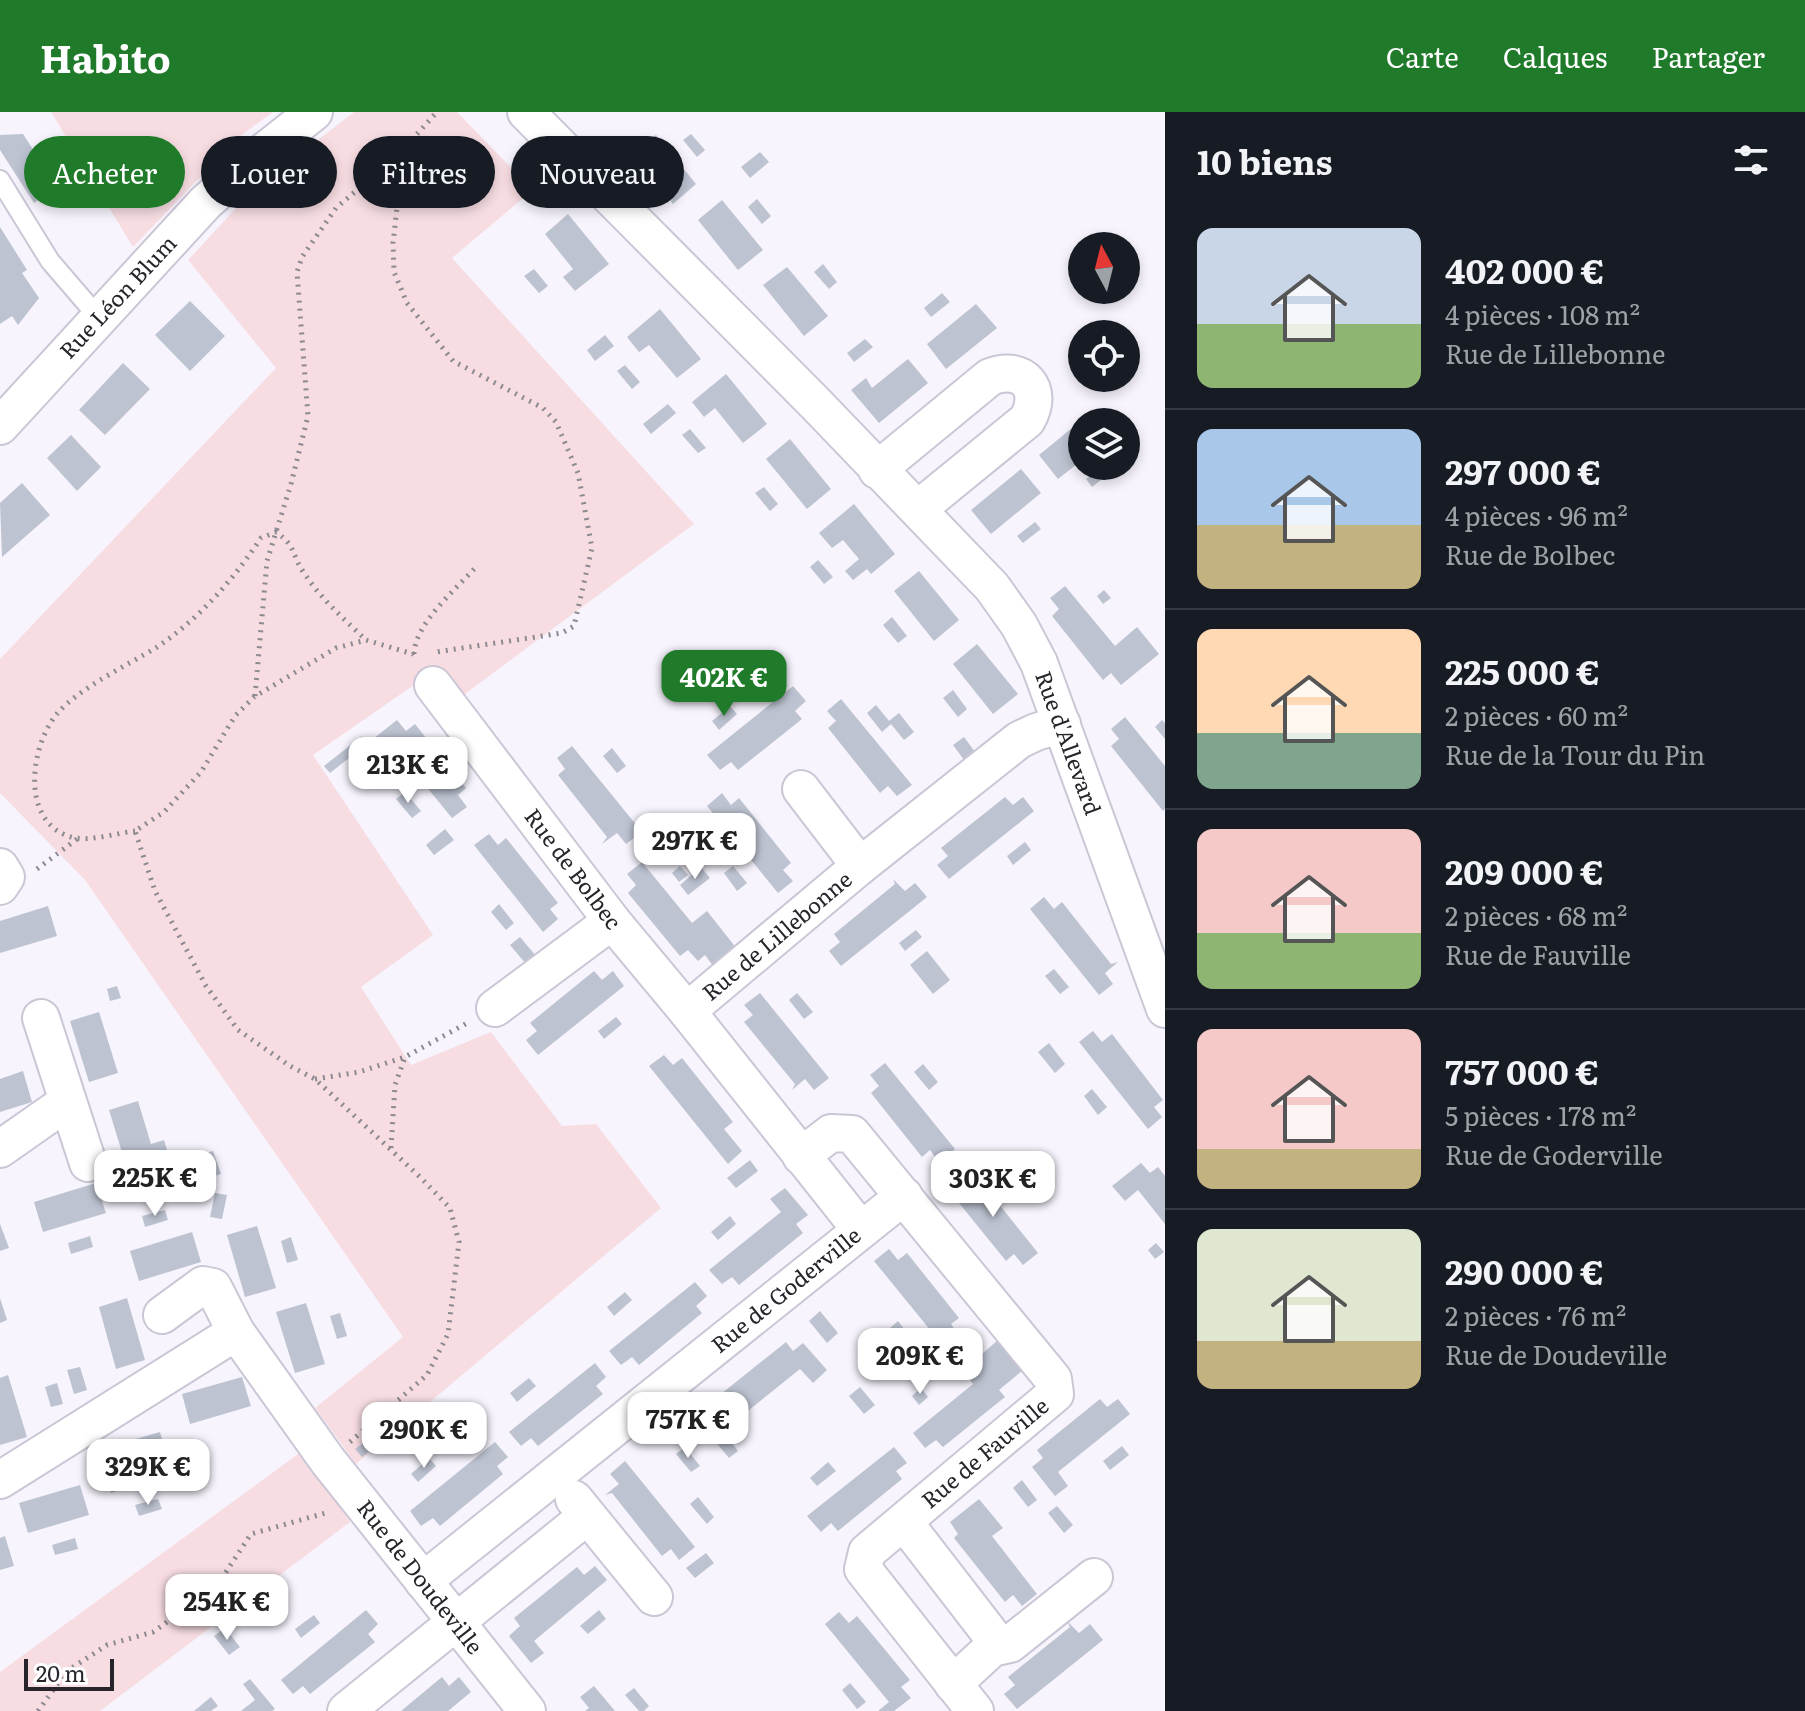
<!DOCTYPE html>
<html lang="fr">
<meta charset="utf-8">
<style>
body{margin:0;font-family:Literata,serif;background:#242831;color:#f1f3f6;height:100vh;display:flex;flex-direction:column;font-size:30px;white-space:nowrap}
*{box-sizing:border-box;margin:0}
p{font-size:26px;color:#9ea1a6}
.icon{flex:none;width:44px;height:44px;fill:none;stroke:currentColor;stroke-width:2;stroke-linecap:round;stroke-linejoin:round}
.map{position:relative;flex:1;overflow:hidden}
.panel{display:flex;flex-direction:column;background:#171b24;width:640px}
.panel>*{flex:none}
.guide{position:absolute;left:24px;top:24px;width:760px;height:72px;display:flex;gap:16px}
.needle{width:52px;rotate:353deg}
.buttons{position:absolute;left:1068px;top:120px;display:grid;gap:16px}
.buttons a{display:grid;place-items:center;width:72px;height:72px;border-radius:50%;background:#171b24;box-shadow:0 4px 12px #0003;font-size:40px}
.scale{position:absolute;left:24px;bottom:20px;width:90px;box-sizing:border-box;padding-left:8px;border:4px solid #27252b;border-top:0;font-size:22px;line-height:28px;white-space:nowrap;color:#27252b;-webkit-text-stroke:6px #fff;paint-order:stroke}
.price{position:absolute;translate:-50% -68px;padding:0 18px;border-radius:16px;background:#fff;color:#222;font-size:26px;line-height:52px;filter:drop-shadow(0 2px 4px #0008)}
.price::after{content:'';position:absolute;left:50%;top:48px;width:24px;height:18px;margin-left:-12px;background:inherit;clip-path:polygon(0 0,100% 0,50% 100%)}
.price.active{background:#1f7a2a;color:#fff}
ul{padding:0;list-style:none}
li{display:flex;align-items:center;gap:24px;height:200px;padding:0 32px}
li+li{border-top:2px solid #363941}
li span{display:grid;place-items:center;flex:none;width:224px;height:160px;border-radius:16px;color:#555}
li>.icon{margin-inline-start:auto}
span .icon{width:96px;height:96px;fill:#fffc;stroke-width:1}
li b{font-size:34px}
h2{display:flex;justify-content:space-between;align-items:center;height:96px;padding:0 32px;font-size:34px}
.tag{padding:0 28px;border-radius:36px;background:#171b24;box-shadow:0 4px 12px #0003;font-size:28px;line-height:72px}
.tag.active{background:#1f7a2a;color:#fff}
header{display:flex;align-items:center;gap:48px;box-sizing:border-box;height:112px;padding:0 40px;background:#1f7a2a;color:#fff}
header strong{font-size:38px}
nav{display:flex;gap:44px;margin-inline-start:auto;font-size:28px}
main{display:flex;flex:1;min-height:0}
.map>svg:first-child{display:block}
.green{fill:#f7dde2}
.building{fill:#bdc3d1}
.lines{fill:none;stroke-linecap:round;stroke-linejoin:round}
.lane-casing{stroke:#cbc6d5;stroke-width:22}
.street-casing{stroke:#cbc6d5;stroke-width:40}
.path{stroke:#8c8991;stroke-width:5;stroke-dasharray:2 6;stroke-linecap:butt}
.lane{stroke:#fff;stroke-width:18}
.street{stroke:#fff;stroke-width:36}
.labels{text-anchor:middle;stroke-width:8;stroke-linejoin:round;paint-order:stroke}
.street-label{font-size:22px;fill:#27252b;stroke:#fff}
</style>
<header>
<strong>Habito</strong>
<nav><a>Carte</a><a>Calques</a><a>Partager</a></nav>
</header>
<main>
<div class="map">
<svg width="1165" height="1599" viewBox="0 0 1165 1599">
<rect width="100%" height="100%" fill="#f7f4fd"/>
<g class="green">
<polygon points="51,0 273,0 239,25 133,135"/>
<polygon points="354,0 457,0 533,78 452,146 694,412 462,584 437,557 313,643 433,823 361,875 411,953 491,920 562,1014 596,1012 661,1096 356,1352 315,1296 403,1225 85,768 0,681 0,547 276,256 188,148 252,79"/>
<polygon points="305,1337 350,1410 100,1599 0,1599 0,1560"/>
</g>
<g class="building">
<polygon points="23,22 58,76 34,91 0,38 0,23"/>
<polygon points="691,22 705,38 697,45 683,28"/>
<polygon points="656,23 696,72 673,92 633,42"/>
<polygon points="760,40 769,50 750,66 741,55"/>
<polygon points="757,87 771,104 762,112 748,95"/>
<polygon points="722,88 763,138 738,158 698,108"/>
<polygon points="568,102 609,152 575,179 563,165 573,157 545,122"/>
<polygon points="0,115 27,158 22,161 39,186 18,213 12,204 0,212"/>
<polygon points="823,152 837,170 829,177 814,160"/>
<polygon points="787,155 828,204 804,224 763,173"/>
<polygon points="534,157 548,174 539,181 524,164"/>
<polygon points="942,181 950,190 931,205 924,196"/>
<polygon points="190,189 225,224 190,259 155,223"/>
<polygon points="976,192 997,216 946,257 927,232"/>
<polygon points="660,197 701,247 677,266 649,233 639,240 627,225"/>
<polygon points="605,223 614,234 595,249 587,238"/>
<polygon points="865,227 873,235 854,250 847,241"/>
<polygon points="908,247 928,271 879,311 851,278 866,266 872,276"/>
<polygon points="123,251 150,277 105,323 79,298"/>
<polygon points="625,253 640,270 632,277 617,259"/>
<polygon points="726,262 767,312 743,331 715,296 704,305 692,290"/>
<polygon points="668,292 676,301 651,322 643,312"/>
<polygon points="1088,303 1094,310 1082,310 1082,348 1058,367 1039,343"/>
<polygon points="690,317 706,336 698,341 682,323"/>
<polygon points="71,323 101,355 77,379 47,346"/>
<polygon points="790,327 831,377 807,397 766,347"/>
<polygon points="1103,354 1110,361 1092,375 1086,367"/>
<polygon points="1021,357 1041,381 991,422 971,398"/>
<polygon points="22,371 50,403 2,445 0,391"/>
<polygon points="764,375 778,392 770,399 755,381"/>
<polygon points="854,392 895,442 871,462 867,457 853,468 845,459 859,447 843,428 832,436 819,421"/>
<polygon points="1035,410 1041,417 1023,431 1017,424"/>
<polygon points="818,448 833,465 824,472 810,455"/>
<polygon points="919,459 959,508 934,529 894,479"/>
<polygon points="1065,474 1115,534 1137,515 1159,542 1121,573 1111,561 1103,568 1052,504 1059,497 1050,486"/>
<polygon points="1104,478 1111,486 1103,492 1097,484"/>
<polygon points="892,505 907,524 898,531 883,513"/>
<polygon points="977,532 1018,582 993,602 953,552"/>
<polygon points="793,574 806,589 795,599 802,607 738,658 731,650 720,658 707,643"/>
<polygon points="953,578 967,597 958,605 943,586"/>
<polygon points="841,587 912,673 897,684 888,674 880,681 828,616 836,609 827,599"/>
<polygon points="876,593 889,609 899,601 914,620 904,628 891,612 882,620 867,601"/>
<polygon points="730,594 737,602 719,618 712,609"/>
<polygon points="1125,605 1165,654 1165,697 1163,699 1111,634 1119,627 1111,617"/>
<polygon points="397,608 406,619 415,612 466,676 458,683 467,695 452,706 389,629 361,651 354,642 330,661 324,654 362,624 368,631"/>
<polygon points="1162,608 1165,611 1165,627 1155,615"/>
<polygon points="964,625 978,644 967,652 953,633"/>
<polygon points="572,634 642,720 626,732 617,721 602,732 607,725 558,663 565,657 557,646"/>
<polygon points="612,636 626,654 617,661 603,644"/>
<polygon points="405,680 421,699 412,706 396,687"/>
<polygon points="722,681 731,693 739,686 791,751 783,758 793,769 778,781 707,694"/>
<polygon points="1005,685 1013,693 1023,685 1034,699 949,767 937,753 948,744 941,736"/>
<polygon points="445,717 454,728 434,743 426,733"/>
<polygon points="489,722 498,733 506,726 558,791 550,797 558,807 543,820 474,733"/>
<polygon points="1025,730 1031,738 1013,753 1007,744"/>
<polygon points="642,750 692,811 707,799 737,837 714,855 705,843 698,849 688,838 680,844 628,781 636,773 627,762"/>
<polygon points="680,754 688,763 679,770 672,761"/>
<polygon points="733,754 747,771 737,779 724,761"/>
<polygon points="701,755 710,766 688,783 680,773"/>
<polygon points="893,767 905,779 915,771 927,785 841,854 829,839 840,830 834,822 895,772"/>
<polygon points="1044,785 1054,797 1062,790 1111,852 1118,850 1105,861 1113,872 1099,883 1030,797"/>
<polygon points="499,792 514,811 506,818 491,800"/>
<polygon points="48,794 57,824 0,841 0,809"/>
<polygon points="916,818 922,825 905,839 899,831"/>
<polygon points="520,825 536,844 526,852 510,833"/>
<polygon points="927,839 950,868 933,882 910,853"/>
<polygon points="1054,857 1069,875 1060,882 1045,864"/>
<polygon points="594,859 602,868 613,859 624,874 538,943 526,928 537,919 530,911"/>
<polygon points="117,874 121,886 110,889 107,877"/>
<polygon points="760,881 829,966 814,978 805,967 792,978 795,972 744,910 753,903 744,893"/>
<polygon points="797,881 813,900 804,907 789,888"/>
<polygon points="99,900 118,961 89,970 70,909"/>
<polygon points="616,905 622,912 604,927 598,919"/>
<polygon points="1093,919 1102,930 1112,922 1163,988 1154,995 1162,1005 1148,1017 1079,930"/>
<polygon points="1049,931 1065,952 1055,961 1038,940"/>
<polygon points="664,943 673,953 682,946 733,1010 724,1017 742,1039 728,1052 649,954"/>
<polygon points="885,951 955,1037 939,1050 930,1038 922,1045 871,981 879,974 870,963"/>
<polygon points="923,952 938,970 929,978 914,960"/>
<polygon points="23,959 32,990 0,1000 0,967"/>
<polygon points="1092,977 1107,995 1098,1003 1084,984"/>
<polygon points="138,989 151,1032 164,1028 170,1048 128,1060 109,998"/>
<polygon points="213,1039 221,1062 211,1065 203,1042"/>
<polygon points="750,1048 758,1059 736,1076 727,1066"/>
<polygon points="1141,1051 1150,1061 1158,1055 1165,1064 1165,1112 1138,1078 1125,1089 1112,1074"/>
<polygon points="970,1056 1038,1141 1023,1153 1014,1142 1006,1149 955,1086 963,1079 954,1068"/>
<polygon points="1009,1058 1023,1075 1014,1082 1000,1065"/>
<polygon points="96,1071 106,1101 43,1120 34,1090"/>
<polygon points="785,1076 808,1103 796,1112 803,1121 739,1173 732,1165 722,1172 709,1158 781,1100 770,1087"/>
<polygon points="215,1081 227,1083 222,1107 210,1105"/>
<polygon points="165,1098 168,1108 145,1115 142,1104"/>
<polygon points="730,1104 736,1112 718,1128 711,1120"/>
<polygon points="0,1112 9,1136 0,1139"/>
<polygon points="257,1114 276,1176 245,1185 227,1123"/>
<polygon points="192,1120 201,1150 139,1169 130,1139"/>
<polygon points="90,1124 93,1135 71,1142 68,1131"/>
<polygon points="291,1125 298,1148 287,1151 281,1129"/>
<polygon points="1156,1131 1164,1140 1155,1147 1148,1138"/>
<polygon points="889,1137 898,1148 907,1141 959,1206 951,1212 959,1224 944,1235 874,1149"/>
<polygon points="695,1170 707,1184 696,1194 702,1201 639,1253 632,1245 621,1253 609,1239"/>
<polygon points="625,1180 632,1188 614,1204 607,1195"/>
<polygon points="0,1186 7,1208 0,1211"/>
<polygon points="127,1186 145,1248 116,1257 99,1195"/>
<polygon points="306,1191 325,1252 295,1261 276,1200"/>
<polygon points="820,1199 838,1221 827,1231 809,1209"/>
<polygon points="340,1201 347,1224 337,1227 330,1204"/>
<polygon points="898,1209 913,1228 905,1234 890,1216"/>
<polygon points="999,1227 1023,1258 999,1278 1005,1285 943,1335 936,1328 925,1336 913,1321 973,1272 963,1259"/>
<polygon points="786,1230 793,1239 803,1231 827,1258 813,1271 800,1257 729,1314 717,1300 728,1291 721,1282"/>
<polygon points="595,1251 606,1265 596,1274 603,1282 538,1334 531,1326 521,1334 509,1320"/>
<polygon points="80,1255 87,1278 74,1282 67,1258"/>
<polygon points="8,1263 27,1325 0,1333 0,1266"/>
<polygon points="242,1265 251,1294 190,1312 182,1282"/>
<polygon points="529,1266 536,1274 517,1290 510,1281"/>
<polygon points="57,1271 63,1292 51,1295 45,1275"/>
<polygon points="860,1275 875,1293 864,1302 849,1284"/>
<polygon points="921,1276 928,1285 919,1293 912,1284"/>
<polygon points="1100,1287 1107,1295 1118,1287 1130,1302 1058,1360 1068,1374 1055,1384 1032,1355 1043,1346 1037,1338"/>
<polygon points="723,1319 738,1339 729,1346 713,1327"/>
<polygon points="160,1320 173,1363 153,1369 149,1356 127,1362 131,1375 111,1381 98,1338"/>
<polygon points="374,1323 380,1330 362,1345 355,1337"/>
<polygon points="495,1330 508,1345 497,1354 503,1362 440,1414 433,1406 421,1414 410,1399"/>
<polygon points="1122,1334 1129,1343 1110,1358 1103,1349"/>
<polygon points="685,1335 700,1354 691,1360 676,1342"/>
<polygon points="894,1335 907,1351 896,1359 902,1367 838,1419 831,1411 821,1420 807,1404"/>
<polygon points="199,1345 206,1369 193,1373 186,1350"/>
<polygon points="429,1346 436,1354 418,1370 411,1362"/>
<polygon points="625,1349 695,1435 679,1448 671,1437 662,1444 612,1381 605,1383 619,1372 610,1362"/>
<polygon points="828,1350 836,1359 817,1374 810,1366"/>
<polygon points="1022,1368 1037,1388 1028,1395 1013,1376"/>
<polygon points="80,1373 89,1403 28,1421 19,1391"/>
<polygon points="698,1385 714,1405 707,1412 690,1392"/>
<polygon points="158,1387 162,1397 139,1404 135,1393"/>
<polygon points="979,1387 1003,1416 992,1424 1037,1482 1022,1494 1013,1483 1005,1490 954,1426 958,1422 950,1410"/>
<polygon points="1057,1394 1073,1413 1064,1421 1048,1401"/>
<polygon points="5,1424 14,1454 0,1458 0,1426"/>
<polygon points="75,1426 78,1437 55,1443 52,1433"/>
<polygon points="706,1441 714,1451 695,1466 686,1456"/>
<polygon points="595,1454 607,1468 534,1529 544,1541 531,1551 509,1524 520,1514 514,1506 577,1455 584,1463"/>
<polygon points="366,1498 378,1512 368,1522 375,1530 310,1582 303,1574 293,1582 281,1568"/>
<polygon points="599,1498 606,1507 588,1522 580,1514"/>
<polygon points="839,1500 849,1511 857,1504 910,1568 901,1575 911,1586 894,1599 878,1599 889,1590 825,1512"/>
<polygon points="314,1503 320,1511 301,1526 295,1517"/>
<polygon points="1067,1509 1079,1521 1090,1512 1103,1528 1017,1597 1004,1582 1015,1573 1008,1565 1070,1515"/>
<polygon points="225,1516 240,1535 229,1543 214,1524"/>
<polygon points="442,1565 449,1574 459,1565 471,1580 448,1599 401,1599"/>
<polygon points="250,1567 275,1597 272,1599 241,1599 255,1588 243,1572"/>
<polygon points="850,1571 866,1590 857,1597 842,1578"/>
<polygon points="594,1574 615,1599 585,1599 589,1596 580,1585"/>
<polygon points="634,1576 649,1594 644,1599 639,1599 625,1583"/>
<polygon points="211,1585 218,1594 211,1599 194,1599"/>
</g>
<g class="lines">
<g class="lane-casing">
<polyline id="lane" points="0,68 50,149 99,206"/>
</g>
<g class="street-casing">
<g id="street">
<polyline points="526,0 816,292 992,475 1019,513 1039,551 1165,897"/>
<polyline points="0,314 206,90 257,45 314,0"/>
<path d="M877,358L990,265C1023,252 1045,277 1027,308L918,397"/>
<polyline points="433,573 612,809 687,899"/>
<polyline points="801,677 860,754"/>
<polyline points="0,755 6,765 0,774"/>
<polyline points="495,896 612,809"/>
<polyline points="41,906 88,1051"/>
<polyline points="0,1037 67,990"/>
<polyline points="801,1044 831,1021 852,1022 1053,1267 1055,1282 867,1440 863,1457 975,1599"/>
<polyline points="861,1118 687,899 860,754 1019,628 1036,620 1062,612"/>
<polyline points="162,1203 203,1173 213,1175 236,1220 328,1349 527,1599"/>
<polyline points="0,1368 236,1220"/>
<polyline points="574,1387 654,1485"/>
<polyline points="904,1410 992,1524 992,1536"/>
<polyline points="423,1469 904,1084"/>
<polyline points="953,1572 992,1536 1010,1532 1094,1465"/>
<polyline points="346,1599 587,1404"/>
</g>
</g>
<g class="path">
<polyline points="398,43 402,52 393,131 394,160 407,191 453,249 543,296 556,310 578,361 592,436 574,514 562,521 436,540"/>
<path d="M414,542C415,512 454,479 475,456"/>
<polyline points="255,584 267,449 291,372 308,304 297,160 302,145 336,96 398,43 437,0"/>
<path d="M135,719C117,721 93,729 75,726C20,714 29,637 56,603C77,577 128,553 157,535C199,507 233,468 261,426L276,420C297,435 291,442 304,461C321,487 344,507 366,528"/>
<polyline points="37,757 77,727"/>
<polyline points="315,967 359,960 405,945"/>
<polyline points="391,1036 395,973 405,945 469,910"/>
<polyline points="350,1330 427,1263 448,1222 459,1130 450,1096 420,1065 315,967 290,954 238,918 206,874 155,779 135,719 164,700 201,660 235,604 254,585 336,536 366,528 413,542 416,547"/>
<polyline points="38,1599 67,1559 107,1533 153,1520 216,1475 251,1422 329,1400"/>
</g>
<use href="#lane" class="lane"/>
<use href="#street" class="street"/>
</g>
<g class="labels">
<g class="street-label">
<text transform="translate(118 185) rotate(-47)" y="8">Rue Léon Blum</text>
<text transform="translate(1068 631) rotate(70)" y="8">Rue d'Allevard</text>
<text transform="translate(573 757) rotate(53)" y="8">Rue de Bolbec</text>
<text transform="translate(777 824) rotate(-40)" y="8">Rue de Lillebonne</text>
<text transform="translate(786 1178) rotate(-39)" y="8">Rue de Goderville</text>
<text transform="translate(985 1341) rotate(-40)" y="8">Rue de Fauville</text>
<text transform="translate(420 1465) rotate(52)" y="8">Rue de Doudeville</text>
</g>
</g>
</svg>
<div class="buttons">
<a><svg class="needle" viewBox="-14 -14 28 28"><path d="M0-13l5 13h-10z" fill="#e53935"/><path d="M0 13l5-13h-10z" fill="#9ea1a6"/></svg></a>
<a><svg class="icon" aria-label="locate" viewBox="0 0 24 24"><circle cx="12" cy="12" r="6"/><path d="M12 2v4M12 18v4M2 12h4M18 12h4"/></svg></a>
<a><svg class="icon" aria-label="layers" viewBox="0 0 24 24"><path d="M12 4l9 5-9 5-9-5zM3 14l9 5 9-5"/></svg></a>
</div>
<div class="scale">20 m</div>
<b class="price active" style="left:724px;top:606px">402K €</b>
<b class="price" style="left:408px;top:693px">213K €</b>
<b class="price" style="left:695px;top:769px">297K €</b>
<b class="price" style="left:155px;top:1106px">225K €</b>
<b class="price" style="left:993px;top:1107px">303K €</b>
<b class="price" style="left:920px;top:1284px">209K €</b>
<b class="price" style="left:688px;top:1348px">757K €</b>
<b class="price" style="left:424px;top:1358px">290K €</b>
<b class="price" style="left:148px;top:1395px">329K €</b>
<b class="price" style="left:227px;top:1530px">254K €</b>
<div class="guide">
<a class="tag active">Acheter</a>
<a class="tag">Louer</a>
<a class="tag">Filtres</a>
<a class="tag">Nouveau</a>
</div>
</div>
<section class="panel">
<h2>10 biens<svg class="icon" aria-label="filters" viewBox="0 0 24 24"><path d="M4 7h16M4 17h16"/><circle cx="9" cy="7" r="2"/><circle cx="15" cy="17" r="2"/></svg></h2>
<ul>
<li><span style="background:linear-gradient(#c9d6e8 60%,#8fb573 0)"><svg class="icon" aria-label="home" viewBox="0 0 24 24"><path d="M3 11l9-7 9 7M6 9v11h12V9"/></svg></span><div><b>402 000 €</b><p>4 pièces · 108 m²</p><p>Rue de Lillebonne</p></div></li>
<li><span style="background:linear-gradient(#a9c7e8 60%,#c2b280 0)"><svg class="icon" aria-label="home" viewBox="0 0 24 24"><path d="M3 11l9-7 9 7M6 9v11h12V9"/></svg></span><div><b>297 000 €</b><p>4 pièces · 96 m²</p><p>Rue de Bolbec</p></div></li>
<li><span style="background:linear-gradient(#ffd9b3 65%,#7fa58c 0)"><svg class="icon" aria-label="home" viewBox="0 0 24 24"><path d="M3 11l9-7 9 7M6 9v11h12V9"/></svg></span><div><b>225 000 €</b><p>2 pièces · 60 m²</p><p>Rue de la Tour du Pin</p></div></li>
<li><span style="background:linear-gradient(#f6c9c9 65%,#8fb573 0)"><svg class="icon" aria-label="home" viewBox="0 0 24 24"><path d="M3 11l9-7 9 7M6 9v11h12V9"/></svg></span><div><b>209 000 €</b><p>2 pièces · 68 m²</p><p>Rue de Fauville</p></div></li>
<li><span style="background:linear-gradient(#f6c9c9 75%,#c2b280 0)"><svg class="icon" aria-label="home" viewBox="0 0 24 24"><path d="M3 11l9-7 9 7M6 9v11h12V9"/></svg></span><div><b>757 000 €</b><p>5 pièces · 178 m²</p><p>Rue de Goderville</p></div></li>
<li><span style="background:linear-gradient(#dfe7d0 70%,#c2b280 0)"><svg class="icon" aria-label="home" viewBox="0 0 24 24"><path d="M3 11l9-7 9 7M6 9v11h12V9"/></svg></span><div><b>290 000 €</b><p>2 pièces · 76 m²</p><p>Rue de Doudeville</p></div></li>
</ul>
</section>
</main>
